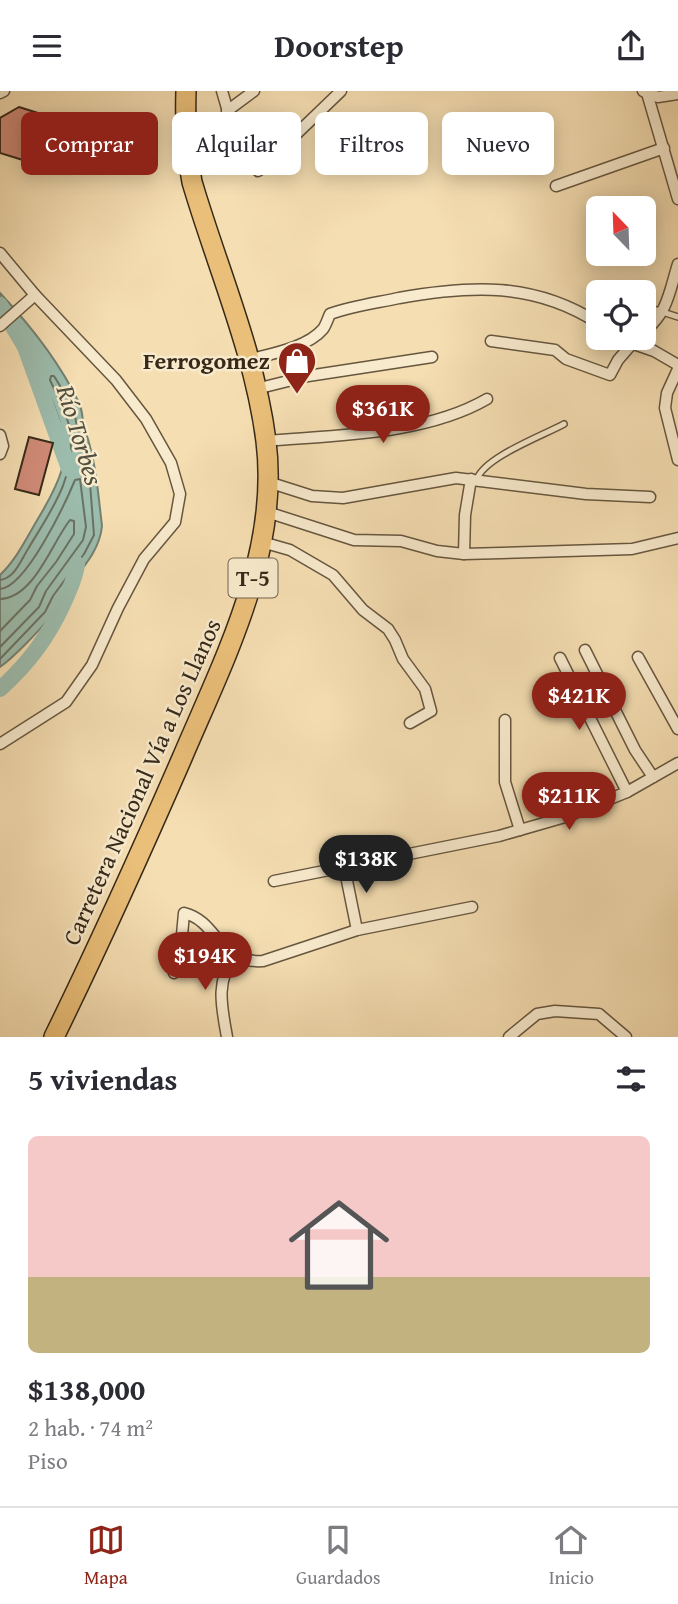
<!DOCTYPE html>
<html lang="es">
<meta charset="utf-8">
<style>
body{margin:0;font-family:"Gentium Book Plus",serif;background:#f2f2f3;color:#2b2b33;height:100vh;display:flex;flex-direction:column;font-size:26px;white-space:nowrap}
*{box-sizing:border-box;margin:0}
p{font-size:23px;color:#7c7c81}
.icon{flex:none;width:38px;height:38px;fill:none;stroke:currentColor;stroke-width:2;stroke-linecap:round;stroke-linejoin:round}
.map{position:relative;height:946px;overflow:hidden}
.side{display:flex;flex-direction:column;background:#fff;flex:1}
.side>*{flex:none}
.banner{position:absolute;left:21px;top:21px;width:637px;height:63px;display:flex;gap:14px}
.needle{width:46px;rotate:337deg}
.fabs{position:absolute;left:586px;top:105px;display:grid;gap:14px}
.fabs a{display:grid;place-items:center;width:70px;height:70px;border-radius:10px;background:#fff;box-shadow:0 4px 18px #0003;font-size:35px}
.price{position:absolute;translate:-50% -60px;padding:0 16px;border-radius:24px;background:#8f2418;color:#fff;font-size:23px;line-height:46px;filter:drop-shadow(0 2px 4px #0008)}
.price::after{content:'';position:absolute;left:50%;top:42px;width:21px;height:16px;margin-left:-10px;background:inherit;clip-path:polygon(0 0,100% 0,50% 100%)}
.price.on{background:#222;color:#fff}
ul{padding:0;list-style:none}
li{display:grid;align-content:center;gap:14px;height:371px;padding:0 28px}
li+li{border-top:2px solid #e1e1e2}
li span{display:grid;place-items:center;height:217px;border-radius:10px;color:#555}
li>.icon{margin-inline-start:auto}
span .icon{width:126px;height:126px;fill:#fffc;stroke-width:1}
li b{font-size:30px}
h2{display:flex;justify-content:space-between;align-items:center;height:84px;padding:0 28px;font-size:30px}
.tag{padding:0 24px;border-radius:10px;background:#fff;box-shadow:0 4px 18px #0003;font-size:24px;line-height:63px}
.tag.on{background:#8f2418;color:#fff}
header{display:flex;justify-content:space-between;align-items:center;height:91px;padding:0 28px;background:#fff;font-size:32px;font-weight:700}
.menu{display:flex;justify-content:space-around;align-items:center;height:98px;border-top:2px solid #e1e1e2;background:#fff;font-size:19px;color:#7c7c81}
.menu a{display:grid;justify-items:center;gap:4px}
.menu .on{color:#8f2418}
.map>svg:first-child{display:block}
.water{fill:#9cbcad;stroke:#738172;stroke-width:2}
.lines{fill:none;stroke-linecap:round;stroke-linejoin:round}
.shore{stroke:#697263;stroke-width:2}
.river{stroke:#9cbcad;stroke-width:16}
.building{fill:#d18b78;stroke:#362919;stroke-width:2}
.lane-casing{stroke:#66563f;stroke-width:8}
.street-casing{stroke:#66563f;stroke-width:13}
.highway-casing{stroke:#362919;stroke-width:22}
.lane{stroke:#f8eacd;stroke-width:5}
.street{stroke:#f8eacd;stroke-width:10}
.highway{stroke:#eabf79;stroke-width:19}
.labels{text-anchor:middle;stroke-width:5;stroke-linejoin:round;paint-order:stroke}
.shield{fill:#f8eacd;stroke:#70634f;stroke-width:2}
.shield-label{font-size:23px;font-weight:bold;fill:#362919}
.poi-label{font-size:24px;font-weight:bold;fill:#362919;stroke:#f8eacd;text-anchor:end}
.street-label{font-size:24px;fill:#362919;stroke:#f8eacd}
.water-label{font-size:26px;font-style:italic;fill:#504e3e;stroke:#f8eacd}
</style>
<header><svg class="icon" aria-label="menu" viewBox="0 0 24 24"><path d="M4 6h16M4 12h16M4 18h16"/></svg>Doorstep<svg class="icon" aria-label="share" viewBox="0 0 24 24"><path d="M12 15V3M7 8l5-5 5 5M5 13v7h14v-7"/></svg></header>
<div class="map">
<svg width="678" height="946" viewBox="0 0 678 946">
<rect width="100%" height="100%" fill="#f5deb2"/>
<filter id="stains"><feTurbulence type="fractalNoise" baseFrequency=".00286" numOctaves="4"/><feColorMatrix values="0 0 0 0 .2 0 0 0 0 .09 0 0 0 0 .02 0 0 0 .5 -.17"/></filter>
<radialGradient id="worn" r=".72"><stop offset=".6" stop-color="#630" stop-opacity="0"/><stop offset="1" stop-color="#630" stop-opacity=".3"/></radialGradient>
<path class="water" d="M0,202C30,234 60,272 79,312C83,320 82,330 85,339C96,370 98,402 102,435C99,466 73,485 58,510C55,515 54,521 51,525C41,538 13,567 0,576V484C17,468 27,446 39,426C48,411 57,395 62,378C74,341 41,284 21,254C4,228 0,235 0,202Z"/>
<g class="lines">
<g class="shore">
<path d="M0,489C15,487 21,469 28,458C51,419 76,388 70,339C67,321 57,305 50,289L51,285H54L73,316L78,340L84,355L90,392L94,444L84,463L53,505L45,521L0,568"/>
<path d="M0,498C26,496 65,413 75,389L80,388L86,436L83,449L46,500L39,516L0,556"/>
<path d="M0,508C34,507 51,453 70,429L74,430V443L56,471L37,495L30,509L0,540"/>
</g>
<g class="river">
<polyline points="0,214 25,256 69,378"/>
<path d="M0,598C29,572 49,545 65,509C70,497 76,486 77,473"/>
</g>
</g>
<g class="building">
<polygon points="19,16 41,23 26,70 0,62 0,27"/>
<polygon points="29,346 53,352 39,404 15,398"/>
</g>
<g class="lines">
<g class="lane-casing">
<g id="lane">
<polyline points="644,215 678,226"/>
<path d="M477,388C485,366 542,345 564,333"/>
</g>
</g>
<g class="street-casing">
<g id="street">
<path d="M222,0C232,34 235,51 258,80L341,0"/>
<polyline points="643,0 658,6 678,3"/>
<polyline points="0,2 4,0"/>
<polyline points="647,2 678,108"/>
<polyline points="227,20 254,0"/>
<polyline points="556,95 664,57"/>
<polyline points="0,162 35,204 116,289 146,328 171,372 180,403 175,431 144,468 118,517 92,574 66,611 0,653"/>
<polyline points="0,235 35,204"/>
<path d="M644,241C668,221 669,202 678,173"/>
<polyline points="622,247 631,252 654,260 678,274"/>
<polyline points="491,250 555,259 566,268 610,284 618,269 637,247"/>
<path d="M248,269C270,263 307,257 323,238C326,234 328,227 330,223C353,215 376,212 399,207C471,194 534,191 598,232"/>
<polyline points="678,278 667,302 665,317 678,369"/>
<polyline points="256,298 308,285 432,266"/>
<polyline points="0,344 3,355 0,363"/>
<path d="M266,350C336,344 425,344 487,308"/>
<polyline points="268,391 312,405 343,407 456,387 586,403 650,406"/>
<polyline points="267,421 354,449 401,450 437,460 464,463 632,458 678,447"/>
<polyline points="262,451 290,459 333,484 363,519 388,538 395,549 403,568 425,598 431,620 410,632"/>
<polyline points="464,463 465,424 471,388"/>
<polyline points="585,559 635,659 653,686"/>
<polyline points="638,566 678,638"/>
<polyline points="560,567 627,701"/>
<polyline points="505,629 505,691 520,739"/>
<polyline points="344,775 357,839"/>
<polyline points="274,790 499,745 565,726 627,701 678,672"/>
<path d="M174,882L181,855L184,822C220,831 216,873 263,870L357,839L472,816"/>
<path d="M227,946C222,917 215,891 234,866"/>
<polyline points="509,946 537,923 555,920 599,923 626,946"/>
</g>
</g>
<g class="highway-casing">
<path id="highway" d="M54,946C99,854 141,761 182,667C224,568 280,462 266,350C255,262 217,176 192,91C186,60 185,32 186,0"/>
</g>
<use href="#lane" class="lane"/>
<use href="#street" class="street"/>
<use href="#highway" class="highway"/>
</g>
<defs>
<g id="shop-pin" transform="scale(2.0125)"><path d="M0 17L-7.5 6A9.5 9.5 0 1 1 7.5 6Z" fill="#8f2418" stroke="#f8eacd"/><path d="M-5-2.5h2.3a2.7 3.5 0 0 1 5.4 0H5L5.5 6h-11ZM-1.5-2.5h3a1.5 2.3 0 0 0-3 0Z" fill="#fff"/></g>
</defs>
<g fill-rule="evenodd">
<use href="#shop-pin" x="297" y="270"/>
</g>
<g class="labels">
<rect class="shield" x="228.5" y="467.5" width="49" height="39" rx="5"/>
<g class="shield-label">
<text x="253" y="495">T-5</text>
</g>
<g class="poi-label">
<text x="270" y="278">Ferrogomez</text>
</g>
<g class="street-label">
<text transform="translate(142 691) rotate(-66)" y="8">Carretera Nacional Vía a Los Llanos</text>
</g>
<g class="water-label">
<text transform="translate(80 344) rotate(73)" y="9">Río Torbes</text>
</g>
</g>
<rect width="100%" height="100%" filter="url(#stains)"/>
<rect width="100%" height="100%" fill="url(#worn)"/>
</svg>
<div class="fabs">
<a><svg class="needle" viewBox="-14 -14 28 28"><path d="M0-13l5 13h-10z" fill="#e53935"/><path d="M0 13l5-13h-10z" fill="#7c7c81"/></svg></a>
<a><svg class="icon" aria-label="locate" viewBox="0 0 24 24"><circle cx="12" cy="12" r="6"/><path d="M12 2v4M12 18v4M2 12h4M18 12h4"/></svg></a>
</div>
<b class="price" style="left:383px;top:354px">$361K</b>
<b class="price" style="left:579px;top:641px">$421K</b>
<b class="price" style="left:569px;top:741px">$211K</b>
<b class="price on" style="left:366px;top:804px">$138K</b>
<b class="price" style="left:205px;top:901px">$194K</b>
<div class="banner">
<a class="tag on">Comprar</a>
<a class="tag">Alquilar</a>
<a class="tag">Filtros</a>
<a class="tag">Nuevo</a>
</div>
</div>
<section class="side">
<h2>5 viviendas<svg class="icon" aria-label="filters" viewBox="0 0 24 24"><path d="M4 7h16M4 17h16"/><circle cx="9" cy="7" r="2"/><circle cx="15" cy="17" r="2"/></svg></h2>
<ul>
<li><span style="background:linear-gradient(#f6c9c9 65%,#c2b280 0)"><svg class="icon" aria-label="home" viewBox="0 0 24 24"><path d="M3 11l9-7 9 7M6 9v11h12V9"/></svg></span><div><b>$138,000</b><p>2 hab. · 74 m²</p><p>Piso</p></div></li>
</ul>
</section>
<nav class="menu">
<a class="on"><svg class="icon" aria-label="map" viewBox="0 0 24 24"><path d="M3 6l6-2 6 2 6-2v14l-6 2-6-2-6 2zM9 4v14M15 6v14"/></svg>Mapa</a>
<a><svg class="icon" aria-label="saved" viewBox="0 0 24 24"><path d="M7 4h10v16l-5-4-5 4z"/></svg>Guardados</a>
<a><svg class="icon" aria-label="home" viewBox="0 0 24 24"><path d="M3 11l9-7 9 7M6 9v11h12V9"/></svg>Inicio</a>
</nav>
